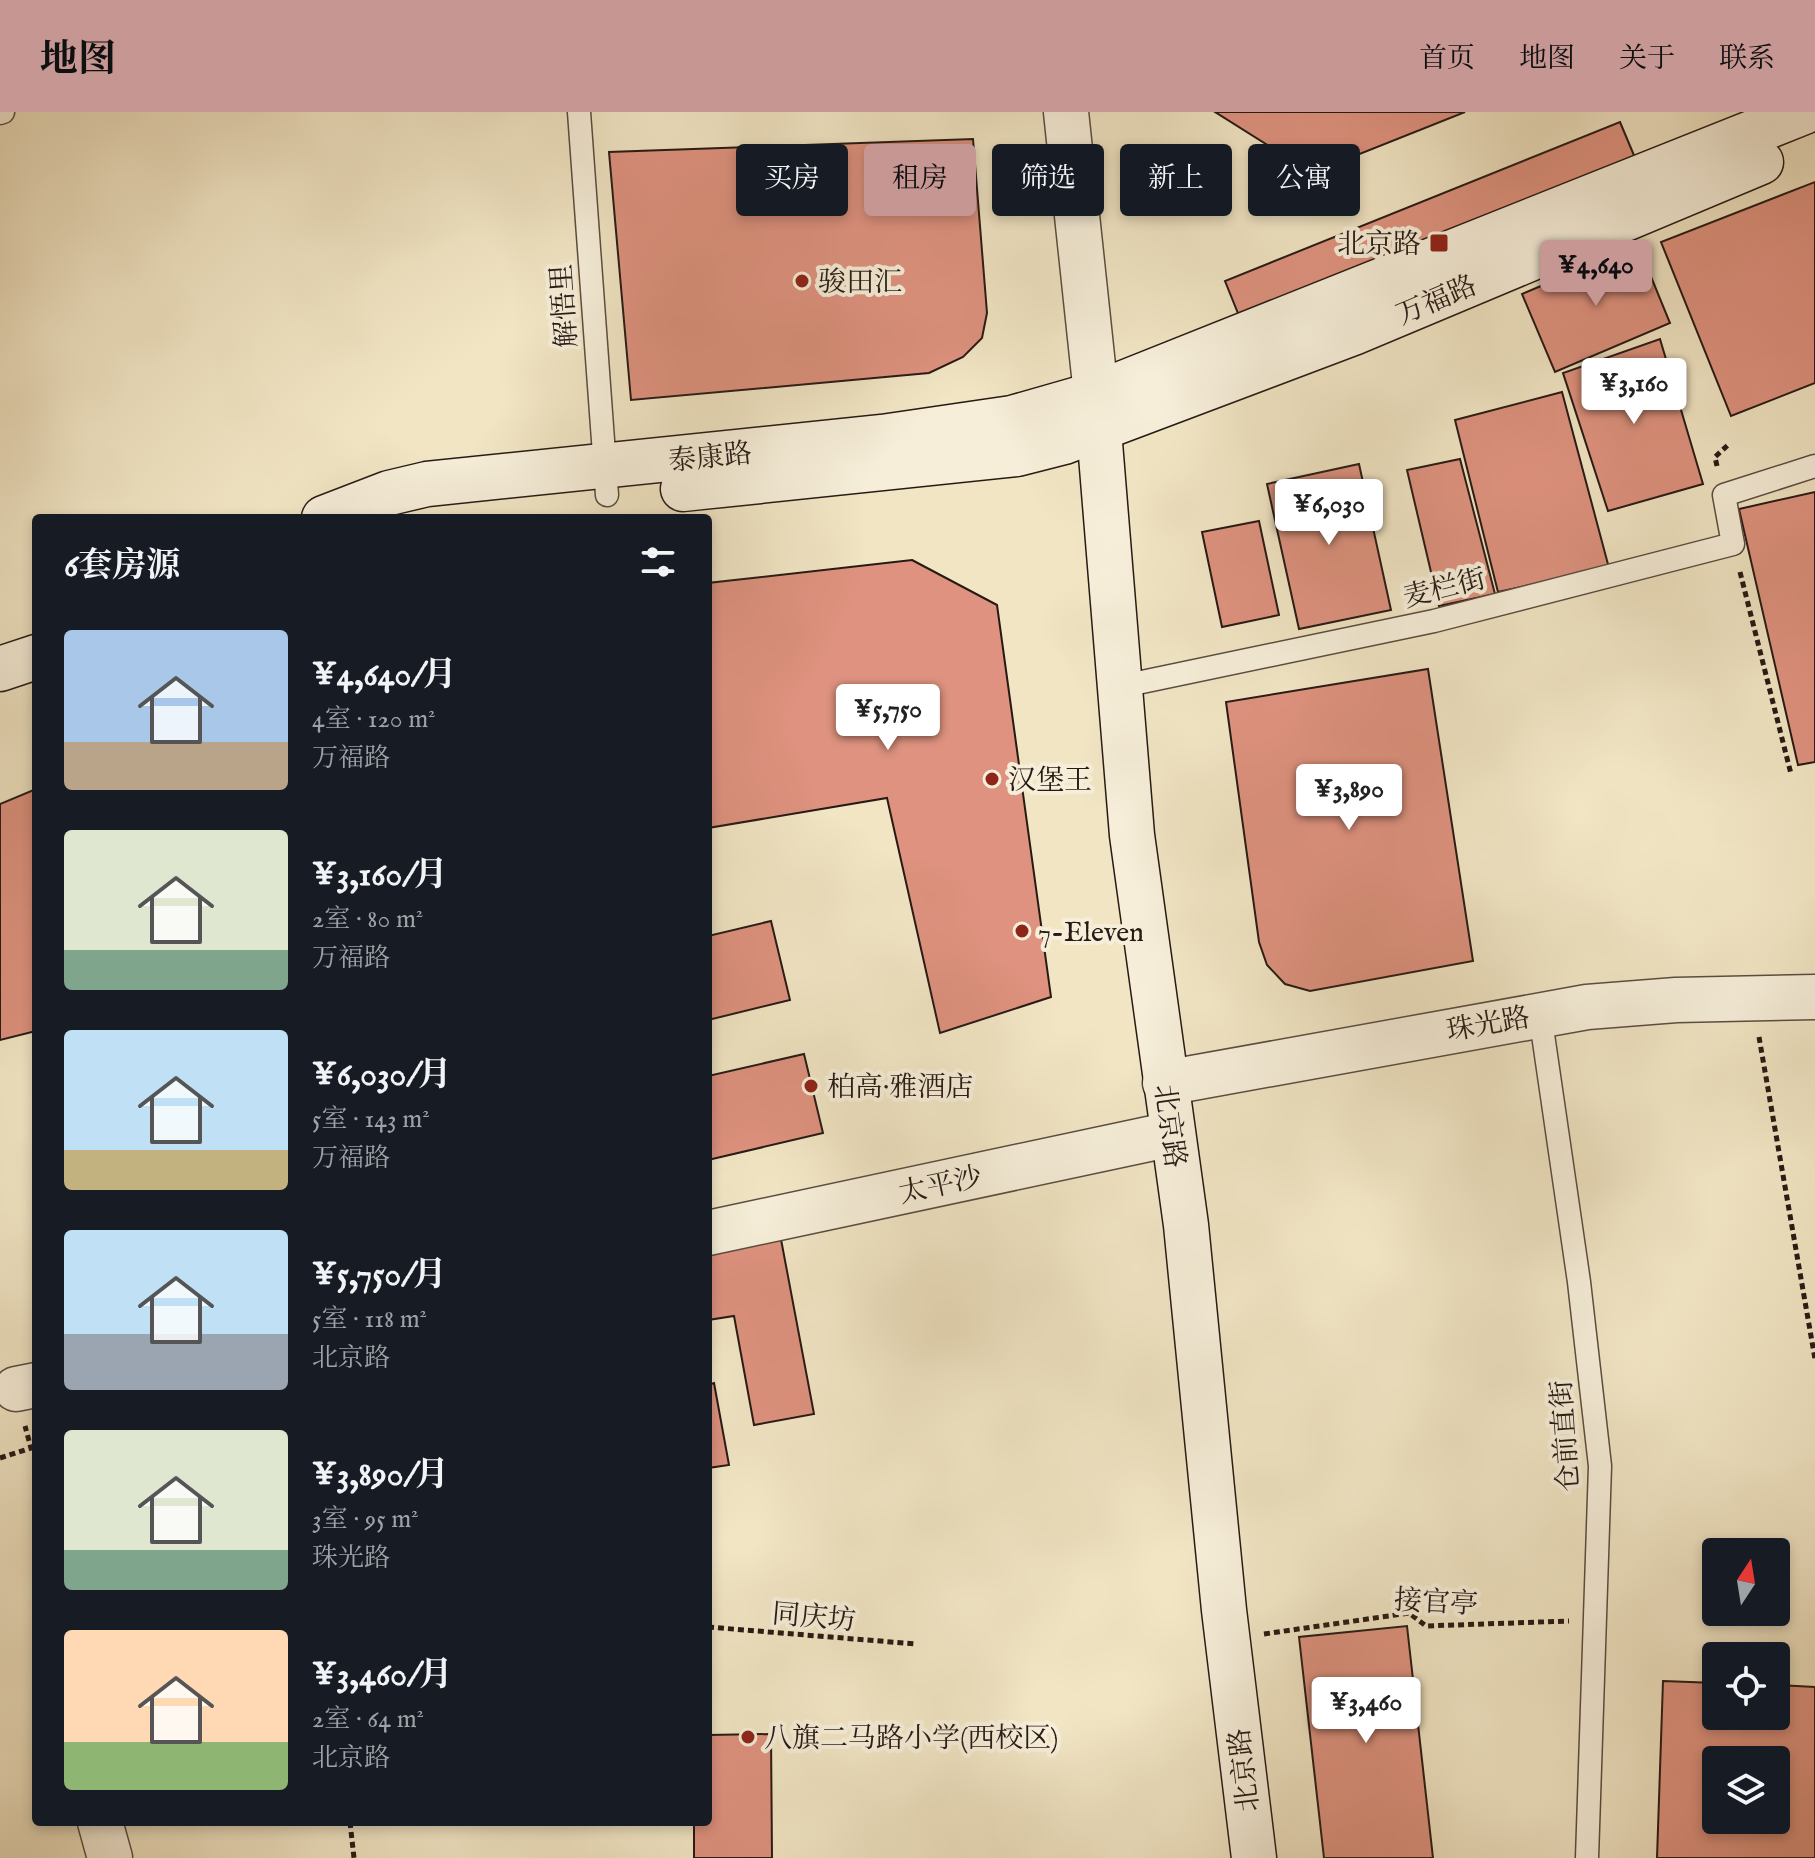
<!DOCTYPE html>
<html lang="zh">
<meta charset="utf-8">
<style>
body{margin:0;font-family:"IM FELL English","Noto Serif SC",serif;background:#20242c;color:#f1f3f6;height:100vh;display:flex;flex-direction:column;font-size:30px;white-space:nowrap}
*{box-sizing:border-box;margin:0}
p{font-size:26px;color:#9ea1a6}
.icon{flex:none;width:44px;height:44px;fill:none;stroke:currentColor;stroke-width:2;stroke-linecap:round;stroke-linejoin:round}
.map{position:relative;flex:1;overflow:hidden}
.drawer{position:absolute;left:32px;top:402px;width:680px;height:1312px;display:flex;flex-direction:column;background:#171b24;border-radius:8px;box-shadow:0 4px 12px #0003}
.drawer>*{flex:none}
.banner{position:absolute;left:736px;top:32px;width:760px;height:72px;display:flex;gap:16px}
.needle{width:52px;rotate:12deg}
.buttons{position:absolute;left:1702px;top:1426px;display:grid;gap:16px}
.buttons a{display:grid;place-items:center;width:88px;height:88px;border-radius:8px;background:#171b24;box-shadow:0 4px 12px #0003;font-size:40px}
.price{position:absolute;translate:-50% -68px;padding:0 18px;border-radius:8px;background:#fff;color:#222;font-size:26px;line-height:52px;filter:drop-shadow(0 2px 4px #0008)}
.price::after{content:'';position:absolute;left:50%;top:48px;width:24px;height:18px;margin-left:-12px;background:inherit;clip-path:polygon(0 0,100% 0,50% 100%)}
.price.on{background:#c59692;color:#111}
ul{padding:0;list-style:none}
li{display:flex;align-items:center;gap:24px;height:200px;padding:0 32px}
li span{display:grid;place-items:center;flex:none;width:224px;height:160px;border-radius:8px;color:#555}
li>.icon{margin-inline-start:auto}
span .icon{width:96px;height:96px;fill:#fffc;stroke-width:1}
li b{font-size:34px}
h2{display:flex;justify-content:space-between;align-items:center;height:96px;padding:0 32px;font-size:34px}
.tag{padding:0 28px;border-radius:8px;background:#171b24;box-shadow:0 4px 12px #0003;font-size:28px;line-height:72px}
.tag.on{background:#c59692;color:#111}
header{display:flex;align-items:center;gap:48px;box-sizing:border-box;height:112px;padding:0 40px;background:#c59692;color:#111}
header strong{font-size:38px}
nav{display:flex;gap:44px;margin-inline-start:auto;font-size:28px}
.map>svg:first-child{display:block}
.building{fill:#de927f;stroke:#271a15;stroke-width:2;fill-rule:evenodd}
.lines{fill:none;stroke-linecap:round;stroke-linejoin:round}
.lane-casing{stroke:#5a4d41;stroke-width:25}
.street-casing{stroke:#5a4d41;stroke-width:47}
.secondary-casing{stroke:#271a15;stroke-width:47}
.path{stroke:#271a15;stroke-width:5;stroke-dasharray:6 4;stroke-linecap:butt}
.lane{stroke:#f6eed9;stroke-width:22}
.street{stroke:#f6eed9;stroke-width:44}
.secondary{stroke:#f6eed9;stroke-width:44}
.poi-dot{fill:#8f2418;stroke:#f6eed9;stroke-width:3}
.labels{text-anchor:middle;stroke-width:8;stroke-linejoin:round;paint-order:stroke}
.poi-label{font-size:28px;fill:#271a15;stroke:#f6eed9;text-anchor:start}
.street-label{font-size:28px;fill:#271a15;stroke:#f6eed9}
</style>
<header>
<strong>地图</strong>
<nav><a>首页</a><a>地图</a><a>关于</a><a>联系</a></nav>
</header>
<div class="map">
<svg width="1815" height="1746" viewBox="0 0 1815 1746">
<rect width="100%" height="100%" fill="#f1e5c4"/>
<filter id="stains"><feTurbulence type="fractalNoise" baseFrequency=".0025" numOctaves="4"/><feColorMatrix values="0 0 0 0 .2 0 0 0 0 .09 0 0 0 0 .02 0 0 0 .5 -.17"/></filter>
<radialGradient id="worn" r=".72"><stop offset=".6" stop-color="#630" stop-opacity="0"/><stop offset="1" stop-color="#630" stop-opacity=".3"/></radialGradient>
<g class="building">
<polygon points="1215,0 1465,0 1312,61"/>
<polygon points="1620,10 1654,91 1258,251 1225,169"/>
<polygon points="973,27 987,201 982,226 963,245 929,261 631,288 609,40"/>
<polygon points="1815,70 1815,271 1731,304 1661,130"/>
<polygon points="1638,133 1670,211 1555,260 1522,182"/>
<polygon points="1660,227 1703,372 1608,399 1563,261"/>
<polygon points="1562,280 1609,456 1498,480 1455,308"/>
<polygon points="1460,347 1495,482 1439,494 1407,358"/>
<polygon points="1359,352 1391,498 1299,517 1267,372"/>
<polygon points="1815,380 1815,650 1798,653 1739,397"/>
<polygon points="1259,409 1279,503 1222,515 1202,420"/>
<polygon points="912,448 997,493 1051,885 940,921 887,686 708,716 708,471"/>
<polygon points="1428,557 1473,849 1310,879 1285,872 1267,853 1259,830 1226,590"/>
<polygon points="36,677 36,919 0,928 0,692"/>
<polygon points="771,809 790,888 708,908 708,824"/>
<polygon points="804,942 823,1021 708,1048 708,964"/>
<polygon points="780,1122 814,1302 754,1313 734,1204 708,1208 708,1135"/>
<polygon points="714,1271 729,1353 708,1356 708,1273"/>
<polygon points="1407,1514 1433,1746 1324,1746 1299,1525"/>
<path d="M1663,1569L1716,1571V1604H1776V1573L1815,1575V1746H1657ZM1716,1648H1776V1708H1716Z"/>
<polygon points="771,1622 772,1746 694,1746 694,1710 708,1710 708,1623"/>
</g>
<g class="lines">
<g class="lane-casing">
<g id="lane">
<polyline points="579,0 607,383"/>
<polyline points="0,1 3,0"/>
<polyline points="1118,575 1434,509 1733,432 1724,383 1815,354"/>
<polyline points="1540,902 1579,1170 1600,1354 1587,1746"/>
</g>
</g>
<g class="street-casing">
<g id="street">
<polyline points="1066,0 1096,282"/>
<polyline points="1165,971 1587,895 1676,888 1815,885"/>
<polyline points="708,1121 1172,1022"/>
<polyline points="16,1277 36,1273"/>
<polyline points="100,1710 110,1746"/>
</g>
</g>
<g class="secondary-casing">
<g id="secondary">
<polyline points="1096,282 1132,723 1186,1113 1224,1498 1254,1746"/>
<polyline points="683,377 1017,342 1064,330 1353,221 1761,50"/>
<polyline points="324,406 389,381 427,372 882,325 1012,306 1096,282 1804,0"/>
<polyline points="0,557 36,545"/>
</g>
</g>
<g class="path">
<polyline points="1717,354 1715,345 1728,333"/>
<polyline points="1740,460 1791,662"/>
<polyline points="1759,925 1815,1247"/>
<polyline points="0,1346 31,1336 25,1314"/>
<polyline points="708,1515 916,1532"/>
<polyline points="1264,1522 1409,1501 1426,1514 1569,1509"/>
<polyline points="350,1710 354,1746"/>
</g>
<use href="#lane" class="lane"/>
<use href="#street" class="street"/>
<use href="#secondary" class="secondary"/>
</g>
<g class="poi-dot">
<rect x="1429" y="121" width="20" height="20" rx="4"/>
<circle cx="802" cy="169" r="8"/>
<circle cx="992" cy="667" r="8"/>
<circle cx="1022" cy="819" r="8"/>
<circle cx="811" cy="974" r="8"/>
<circle cx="748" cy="1625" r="8"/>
</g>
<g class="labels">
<g class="poi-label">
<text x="1421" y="141" text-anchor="end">北京路</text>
<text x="818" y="179">骏田汇</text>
<text x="1008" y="677">汉堡王</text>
<text x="1038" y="829">7-Eleven</text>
<text x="827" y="984">柏高·雅酒店</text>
<text x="764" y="1635">八旗二马路小学(西校区)</text>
</g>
<g class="street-label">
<text transform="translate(1436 187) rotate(-23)" y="10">万福路</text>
<text transform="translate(563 194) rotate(-94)" y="10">解悟里</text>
<text transform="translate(710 344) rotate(-6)" y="10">泰康路</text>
<text transform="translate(1444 475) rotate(-14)" y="10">麦栏街</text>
<text transform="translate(1488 911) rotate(-10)" y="10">珠光路</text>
<text transform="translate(1171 1014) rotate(82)" y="10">北京路</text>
<text transform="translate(940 1072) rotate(-12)" y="10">太平沙</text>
<text transform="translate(1564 1324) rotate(-94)" y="10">仓前直街</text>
<text transform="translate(1436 1489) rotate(3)" y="10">接官亭</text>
<text transform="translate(814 1504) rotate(5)" y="10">同庆坊</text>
<text transform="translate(1243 1658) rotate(-97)" y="10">北京路</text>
</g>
</g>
<rect width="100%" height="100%" filter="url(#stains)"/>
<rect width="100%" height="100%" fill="url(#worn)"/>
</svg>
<div class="buttons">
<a><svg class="needle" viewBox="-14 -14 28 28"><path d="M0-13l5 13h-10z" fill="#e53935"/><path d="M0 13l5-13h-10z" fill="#9ea1a6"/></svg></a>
<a><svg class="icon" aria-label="locate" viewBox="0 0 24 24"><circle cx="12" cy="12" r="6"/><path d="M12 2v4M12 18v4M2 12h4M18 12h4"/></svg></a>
<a><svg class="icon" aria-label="layers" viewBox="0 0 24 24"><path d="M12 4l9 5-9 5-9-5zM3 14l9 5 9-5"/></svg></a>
</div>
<b class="price on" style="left:1596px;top:196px">¥4,640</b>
<b class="price" style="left:1634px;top:314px">¥3,160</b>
<b class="price" style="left:1329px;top:435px">¥6,030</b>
<b class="price" style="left:888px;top:640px">¥5,750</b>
<b class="price" style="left:1349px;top:720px">¥3,890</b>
<b class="price" style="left:1366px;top:1633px">¥3,460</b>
<div class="banner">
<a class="tag">买房</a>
<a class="tag on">租房</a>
<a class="tag">筛选</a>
<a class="tag">新上</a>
<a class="tag">公寓</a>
</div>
<section class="drawer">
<h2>6套房源<svg class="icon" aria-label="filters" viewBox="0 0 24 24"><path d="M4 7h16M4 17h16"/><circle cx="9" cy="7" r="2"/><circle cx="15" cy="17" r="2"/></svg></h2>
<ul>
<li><span style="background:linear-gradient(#a9c7e8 70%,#b9a48a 0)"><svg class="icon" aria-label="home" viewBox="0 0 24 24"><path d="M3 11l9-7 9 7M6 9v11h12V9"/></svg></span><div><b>¥4,640/月</b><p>4室 · 120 m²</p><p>万福路</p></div></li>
<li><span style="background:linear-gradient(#dfe7d0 75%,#7fa58c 0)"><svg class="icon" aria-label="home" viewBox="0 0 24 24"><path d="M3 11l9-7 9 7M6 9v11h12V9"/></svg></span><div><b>¥3,160/月</b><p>2室 · 80 m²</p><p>万福路</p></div></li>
<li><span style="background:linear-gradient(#bfe0f5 75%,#c2b280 0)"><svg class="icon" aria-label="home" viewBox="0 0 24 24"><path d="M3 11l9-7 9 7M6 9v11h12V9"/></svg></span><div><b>¥6,030/月</b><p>5室 · 143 m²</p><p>万福路</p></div></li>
<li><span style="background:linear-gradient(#bfe0f5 65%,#9aa5b1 0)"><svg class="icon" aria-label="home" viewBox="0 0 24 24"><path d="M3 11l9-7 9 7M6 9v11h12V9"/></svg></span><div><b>¥5,750/月</b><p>5室 · 118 m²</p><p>北京路</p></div></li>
<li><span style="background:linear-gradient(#dfe7d0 75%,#7fa58c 0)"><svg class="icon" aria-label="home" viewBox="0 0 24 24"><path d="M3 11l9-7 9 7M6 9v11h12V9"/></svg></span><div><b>¥3,890/月</b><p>3室 · 95 m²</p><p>珠光路</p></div></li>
<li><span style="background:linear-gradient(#ffd9b3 70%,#8fb573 0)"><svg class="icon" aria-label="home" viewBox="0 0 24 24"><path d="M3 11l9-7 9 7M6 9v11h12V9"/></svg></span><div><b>¥3,460/月</b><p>2室 · 64 m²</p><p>北京路</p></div></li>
</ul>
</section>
</div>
